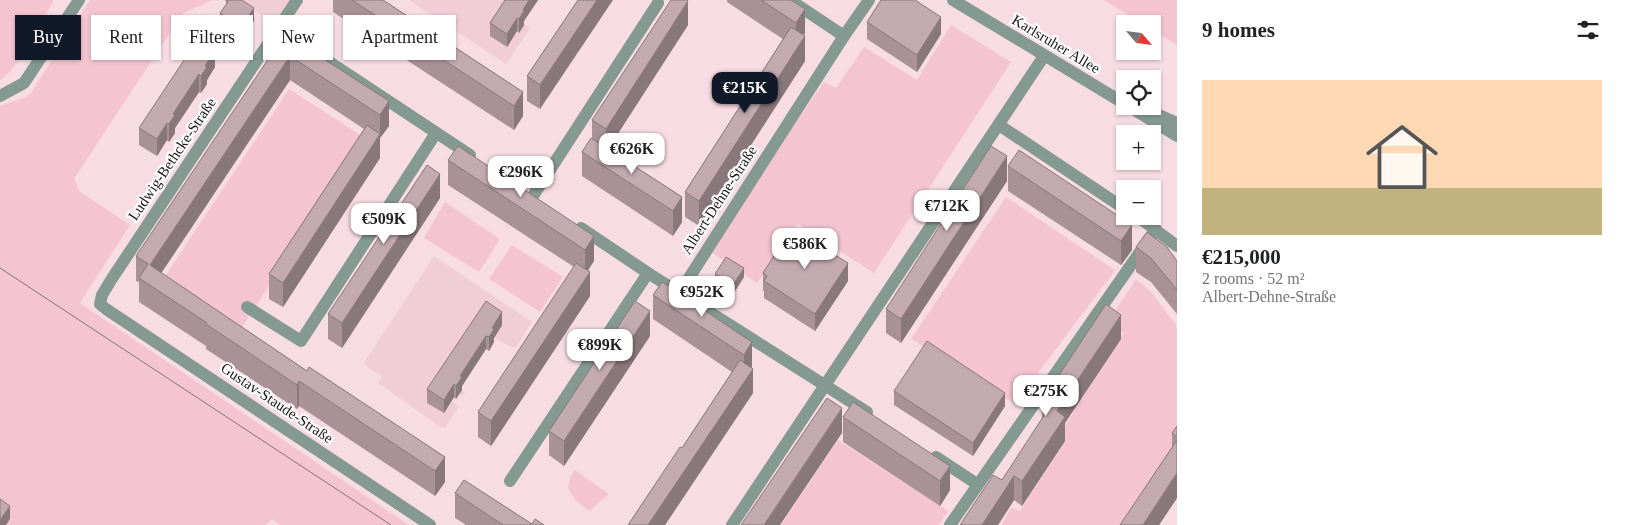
<!DOCTYPE html>
<meta charset="utf-8">
<style>
body{margin:0;font-family:Georgia,serif;background:#f6f6f6;color:#202124;height:100vh;display:flex;flex-direction:column;font-size:19px;white-space:nowrap}
*{box-sizing:border-box;margin:0}
p{font-size:16px;color:#757577}
.icon{flex:none;width:28px;height:28px;fill:none;stroke:currentColor;stroke-width:2;stroke-linecap:round;stroke-linejoin:round}
.map{position:relative;flex:1;overflow:hidden}
.panel{display:flex;flex-direction:column;background:#fff;width:450px}
.panel>*{flex:none}
.banner{position:absolute;left:15px;top:15px;width:475px;height:45px;display:flex;gap:10px}
.needle{width:32px;rotate:118deg}
.controls{position:absolute;left:1116px;top:15px;display:grid;gap:10px}
.controls a{display:grid;place-items:center;width:45px;height:45px;border-radius:0px;background:#fff;box-shadow:0 1px 4px #0004;font-size:25px}
.price{position:absolute;translate:-50% -42px;padding:0 11px;border-radius:10px;background:#fff;color:#222;font-size:16px;line-height:32px;filter:drop-shadow(0 1px 2px #0008)}
.price::after{content:'';position:absolute;left:50%;top:30px;width:15px;height:11px;margin-left:-8px;background:inherit;clip-path:polygon(0 0,100% 0,50% 100%)}
.price.current{background:#111827;color:#fff}
ul{padding:0;list-style:none}
li{display:grid;align-content:center;gap:10px;height:265px;padding:0 25px}
li+li{border-top:1px solid #e0e0e0}
li span{display:grid;place-items:center;height:155px;border-radius:0px;color:#555}
li>.icon{margin-inline-start:auto}
span .icon{width:90px;height:90px;fill:#fffc;stroke-width:1}
li b{font-size:21px}
h2{display:flex;justify-content:space-between;align-items:center;height:60px;padding:0 25px;font-size:21px}
.chip{padding:0 18px;border-radius:0px;background:#fff;box-shadow:0 1px 4px #0004;font-size:18px;line-height:45px}
.chip.current{background:#111827;color:#fff}
main{display:flex;flex:1;min-height:0}
.map>svg:first-child{display:block}
.built{fill:#f1ced7}
.green{fill:#f4c5d1}
.lines{fill:none;stroke-linecap:round;stroke-linejoin:round}
.minor{stroke:#849991;stroke-width:12}
.tram{stroke:#837276;stroke-width:1}
.wall{fill:#a89297}
.shaded-wall{fill:#88777b}
.building{fill:#c3aab0;stroke:#88777b}
.labels{text-anchor:middle;stroke-width:4.5;stroke-linejoin:round;paint-order:stroke}
.street-label{font-size:15px;fill:#21181a;stroke:#fff}
</style>
<main>
<div class="map">
<svg width="1177" height="525" viewBox="0 0 1177 525">
<rect width="100%" height="100%" fill="#f7dce3"/>
<g class="built">
<polygon points="239,0 291,0 275,25"/>
<polygon points="409,0 538,0 523,23 530,28 506,64"/>
<polygon points="434,256 532,322 516,347 511,347 494,337 489,351 486,349 460,389 465,393 463,396 460,394 456,399 454,398 452,401 459,407 445,428 440,427 378,383 382,376 363,364"/>
</g>
<g class="green">
<path d="M0,0H54C45,16 14,75 0,80Z"/>
<polygon points="90,0 213,0 183,13 74,179 79,191 130,225 80,303 409,525 281,525 272,519 266,525 0,525 0,106 24,98 31,93"/>
<polygon points="1104,0 1177,0 1177,45 1153,30 1152,24 1143,24"/>
<polygon points="951,25 1011,62 874,273 798,224 757,283 707,249 824,82 836,88 864,47 917,80"/>
<polygon points="289,89 367,139 236,336 158,287"/>
<polygon points="1006,197 1115,270 1015,404 911,339"/>
<polygon points="445,202 500,239 479,272 424,238"/>
<polygon points="512,245 563,277 540,312 489,279"/>
<polygon points="1136,279 1151,292 1175,323 1177,329 1177,438 1131,525 1001,525 1011,508 1020,511 1066,440 1059,435 1124,333 1108,322"/>
<polygon points="838,440 948,511 939,525 781,525"/>
<polygon points="575,470 609,494 589,511 575,500 568,488 570,477"/>
</g>
<g class="lines">
<g class="minor">
<polyline points="297,0 111,280 102,295 100,304 106,309 430,525"/>
<polyline points="790,0 844,36"/>
<polyline points="953,0 1125,104"/>
<polyline points="278,28 470,155"/>
<polyline points="0,96 24,83 79,0"/>
<polyline points="1128,106 1177,136"/>
<polyline points="1143,108 1177,123"/>
<polyline points="999,125 1125,209"/>
<polyline points="533,196 658,3"/>
<polyline points="1137,216 1177,246"/>
<polyline points="581,228 648,273 867,412"/>
<polyline points="680,292 844,36 869,0"/>
<polyline points="247,307 301,341 436,133"/>
<polyline points="936,457 977,484"/>
<polyline points="510,481 648,273"/>
<polyline points="732,525 1044,56"/>
<polyline points="950,525 1156,229"/>
</g>
<polyline class="tram" points="0,268 391,525"/>
</g>
<g class="wall">
<polygon points="333,0 383,0 523,92 523,116 514,130 333,12"/>
<polygon points="505,0 538,0 524,21 524,25 519,33 517,31 507,47 490,36 490,23"/>
<polygon points="578,0 540,109 527,101 527,76"/>
<polygon points="727,0 791,0 805,33 804,35 805,61 699,226 685,217 685,192 783,39 727,2"/>
<polygon points="226,1 254,21 241,40 220,27 220,13 226,6"/>
<polygon points="867,22 941,34 917,72 867,39"/>
<polygon points="688,25 608,149 682,197 682,222 673,236 582,176 582,152 592,138 592,120"/>
<polygon points="285,34 389,101 389,126 380,138 380,158 283,307 269,299 269,274 364,129 290,80 161,273 307,371 445,457 445,482 435,496 299,406 297,409 206,349 206,346 139,302 139,282 136,281 136,256"/>
<polygon points="215,50 215,67 207,80 207,84 201,93 199,92 175,128 175,133 169,142 167,140 157,156 139,145 139,128"/>
<polygon points="448,160 594,236 594,261 587,270 590,296 491,446 478,437 478,412 574,267 448,185"/>
<polygon points="1008,166 1132,225 1132,250 1121,265 1008,191"/>
<polygon points="1007,181 901,343 886,333 886,309"/>
<polygon points="440,198 342,348 328,339 328,314"/>
<polygon points="793,238 828,250 848,281 815,331 764,298 764,292 763,290 763,273"/>
<polygon points="1136,247 1177,261 1177,314 1151,282 1136,272"/>
<polygon points="715,274 744,277 733,294 715,283"/>
<polygon points="653,295 752,342 752,367 753,393 665,525 628,525 682,448 732,372 653,319"/>
<polygon points="502,312 502,325 494,338 494,342 489,351 486,349 462,386 462,390 456,399 454,397 444,413 427,403 427,389"/>
<polygon points="650,336 564,466 549,455 549,431"/>
<polygon points="1121,339 1065,423 1065,441 1022,506 1014,500 998,525 960,525 1002,480 1042,420 1042,401"/>
<polygon points="894,391 1005,406 973,456 894,405"/>
<polygon points="843,417 950,466 950,490 940,506 843,442"/>
<polygon points="1177,426 1177,498 1159,525 1120,525 1172,448 1172,433"/>
<polygon points="455,493 532,524 544,525 466,525 455,518"/>
</g>
<g class="shaded-wall">
<polygon points="529,0 538,0 524,21 524,25 519,33 519,19 523,10"/>
<polygon points="597,0 613,0 540,109 540,85"/>
<polygon points="688,1 688,25 606,152 606,129"/>
<polygon points="254,8 254,21 241,40 241,27"/>
<polygon points="805,9 805,33 796,47 796,23"/>
<polygon points="941,17 941,34 917,72 917,55"/>
<polygon points="517,18 517,31 507,47 507,34"/>
<polygon points="805,36 805,61 699,226 699,201"/>
<polygon points="215,50 215,67 207,80 207,84 201,93 201,76 205,66"/>
<polygon points="290,56 290,80 152,287 150,265"/>
<polygon points="199,74 199,92 175,128 175,133 169,142 169,124 173,114"/>
<polygon points="523,92 523,116 514,130 514,106"/>
<polygon points="389,101 389,126 380,138 380,158 283,307 283,283 380,134 380,115"/>
<polygon points="167,123 167,140 157,156 157,139"/>
<polygon points="1007,156 1007,181 901,343 901,319"/>
<polygon points="440,174 440,198 342,348 342,323"/>
<polygon points="682,197 682,222 673,236 673,211"/>
<polygon points="1132,225 1132,250 1121,265 1121,241"/>
<polygon points="594,236 594,261 585,275 585,250"/>
<polygon points="828,239 828,256 822,247"/>
<polygon points="848,263 848,281 815,331 815,314"/>
<polygon points="744,268 744,277 733,294 733,285"/>
<polygon points="590,272 590,296 491,446 491,421"/>
<polygon points="650,311 650,336 564,466 564,441"/>
<polygon points="502,312 502,325 494,338 494,342 489,351 489,337 492,328"/>
<polygon points="1121,315 1121,339 1065,423 1065,441 1022,506 1022,481 1057,411"/>
<polygon points="486,336 486,349 462,386 462,390 456,399 456,386 460,376"/>
<polygon points="752,342 752,366 744,379 744,355"/>
<polygon points="753,369 753,393 665,525 648,525"/>
<polygon points="299,381 299,406 297,409 297,385"/>
<polygon points="454,384 454,397 444,413 444,400"/>
<polygon points="1005,393 1005,406 973,456 973,443"/>
<polygon points="842,408 842,433 780,525 764,525"/>
<polygon points="445,457 445,482 435,496 435,471"/>
<polygon points="950,466 950,490 940,506 940,481"/>
<polygon points="1177,473 1177,498 1159,525 1143,525"/>
<polygon points="1014,476 1014,500 998,525 982,525"/>
<polygon points="10,506 10,519 6,525 0,525 0,520"/>
</g>
<g class="building">
<polygon points="226,0 242,0 254,8 241,27 220,13 228,2 226,1"/>
<polygon points="352,0 383,0 523,92 514,106"/>
<polygon points="505,0 529,0 523,10 524,11 519,19 517,18 507,34 490,23"/>
<polygon points="578,0 597,0 540,85 527,76"/>
<polygon points="671,0 686,0 688,1 606,129 592,120"/>
<polygon points="761,0 791,0 805,9 796,23"/>
<polygon points="881,0 915,0 941,17 917,55 867,22"/>
<polygon points="791,27 805,36 699,201 685,192"/>
<polygon points="285,34 389,101 380,115 290,56 150,265 307,371 309,367 445,457 435,471 299,381 297,385 206,324 207,323 139,278 148,264 136,256"/>
<polygon points="198,39 215,50 205,66 207,67 201,76 199,74 173,114 175,115 169,124 167,123 157,139 139,128"/>
<polygon points="367,125 380,134 283,283 269,274"/>
<polygon points="591,138 682,197 673,211 582,152"/>
<polygon points="458,146 594,236 585,250 448,160"/>
<polygon points="991,146 1007,156 901,319 886,309"/>
<polygon points="1019,150 1132,225 1121,241 1008,166"/>
<polygon points="427,165 440,174 342,323 328,314"/>
<polygon points="811,228 828,239 822,247 848,263 815,314 764,281 767,276 763,273 788,234 793,238 797,231 806,236"/>
<polygon points="1147,232 1167,247 1177,261 1177,290 1151,258 1136,247"/>
<polygon points="726,257 744,268 733,285 715,274"/>
<polygon points="576,263 590,272 491,421 478,412"/>
<polygon points="662,282 752,342 744,355 653,295"/>
<polygon points="486,301 502,312 492,328 494,329 489,337 486,336 460,376 462,377 456,386 454,384 444,400 427,389"/>
<polygon points="635,301 650,311 564,441 549,431"/>
<polygon points="1106,304 1121,315 1057,411 1065,417 1022,481 1014,476 982,525 960,525 993,475 1002,480 1039,423 1050,407 1042,401"/>
<polygon points="927,341 1005,393 973,443 894,391"/>
<polygon points="740,360 753,369 648,525 628,525 680,447 682,448"/>
<polygon points="827,398 842,408 764,525 741,525"/>
<polygon points="853,402 950,466 940,481 843,417"/>
<polygon points="1177,426 1177,437 1172,433"/>
<polygon points="1177,440 1177,473 1143,525 1120,525"/>
<polygon points="464,480 532,524 535,519 544,525 503,525 455,493"/>
<polygon points="0,499 10,506 0,520"/>
</g>
<g class="labels">
<g class="street-label">
<text transform="translate(1056 44) rotate(31)" y="5">Karlsruher Allee</text>
<text transform="translate(172 159) rotate(-56)" y="5">Ludwig-Bethcke-Straße</text>
<text transform="translate(719 200) rotate(-57)" y="5">Albert-Dehne-Straße</text>
<text transform="translate(277 403) rotate(34)" y="5">Gustav-Staude-Straße</text>
</g>
</g>
</svg>
<div class="controls">
<a><svg class="needle" viewBox="-14 -14 28 28"><path d="M0-13l5 13h-10z" fill="#e53935"/><path d="M0 13l5-13h-10z" fill="#757577"/></svg></a>
<a><svg class="icon" aria-label="locate" viewBox="0 0 24 24"><circle cx="12" cy="12" r="6"/><path d="M12 2v4M12 18v4M2 12h4M18 12h4"/></svg></a>
<a>+</a>
<a>−</a>
</div>
<b class="price current" style="left:745px;top:114px">€215K</b>
<b class="price" style="left:632px;top:175px">€626K</b>
<b class="price" style="left:521px;top:198px">€296K</b>
<b class="price" style="left:947px;top:232px">€712K</b>
<b class="price" style="left:384px;top:245px">€509K</b>
<b class="price" style="left:805px;top:270px">€586K</b>
<b class="price" style="left:702px;top:318px">€952K</b>
<b class="price" style="left:600px;top:371px">€899K</b>
<b class="price" style="left:1046px;top:417px">€275K</b>
<div class="banner">
<a class="chip current">Buy</a>
<a class="chip">Rent</a>
<a class="chip">Filters</a>
<a class="chip">New</a>
<a class="chip">Apartment</a>
</div>
</div>
<section class="panel">
<h2>9 homes<svg class="icon" aria-label="filters" viewBox="0 0 24 24"><path d="M4 7h16M4 17h16"/><circle cx="9" cy="7" r="2"/><circle cx="15" cy="17" r="2"/></svg></h2>
<ul>
<li><span style="background:linear-gradient(#ffd9b3 70%,#c2b280 0)"><svg class="icon" aria-label="home" viewBox="0 0 24 24"><path d="M3 11l9-7 9 7M6 9v11h12V9"/></svg></span><div><b>€215,000</b><p>2 rooms · 52 m²</p><p>Albert-Dehne-Straße</p></div></li>
</ul>
</section>
</main>
